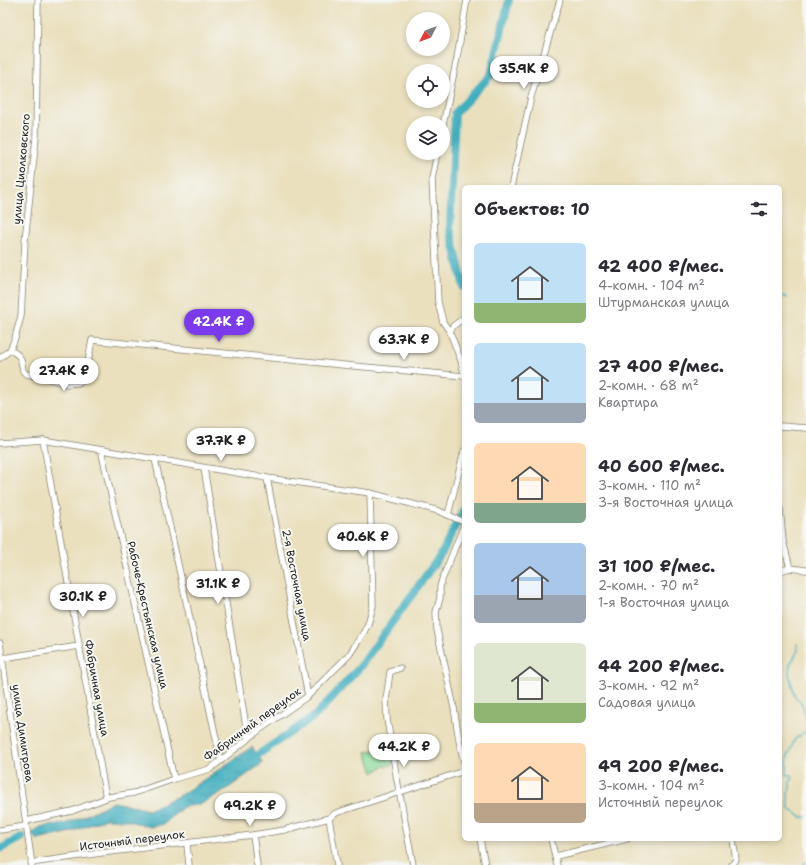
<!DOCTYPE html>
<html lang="ru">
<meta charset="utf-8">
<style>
body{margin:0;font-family:"Shantell Sans",sans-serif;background:#f7f7f7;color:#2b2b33;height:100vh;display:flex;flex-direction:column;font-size:15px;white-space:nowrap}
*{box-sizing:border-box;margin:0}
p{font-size:13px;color:#7c7c81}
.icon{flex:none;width:22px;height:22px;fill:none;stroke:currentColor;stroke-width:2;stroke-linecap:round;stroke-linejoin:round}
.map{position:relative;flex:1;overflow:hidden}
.details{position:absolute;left:462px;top:185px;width:320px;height:656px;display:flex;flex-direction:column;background:#fff;border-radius:6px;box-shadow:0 2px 6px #0003}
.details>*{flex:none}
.needle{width:26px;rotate:228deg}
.controls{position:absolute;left:406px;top:12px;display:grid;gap:8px}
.controls a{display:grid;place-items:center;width:44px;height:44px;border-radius:50%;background:#fff;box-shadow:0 2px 6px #0003;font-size:20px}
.price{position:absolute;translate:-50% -34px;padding:0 9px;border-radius:14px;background:#fff;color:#222;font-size:13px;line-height:26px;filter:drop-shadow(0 1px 2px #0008)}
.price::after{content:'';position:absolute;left:50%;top:24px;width:12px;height:9px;margin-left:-6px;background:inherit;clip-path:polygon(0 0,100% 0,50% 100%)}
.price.selected{background:#7c3aed;color:#fff}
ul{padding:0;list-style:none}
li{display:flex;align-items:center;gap:12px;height:100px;padding:0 12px}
li span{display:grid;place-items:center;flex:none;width:112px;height:80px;border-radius:6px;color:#555}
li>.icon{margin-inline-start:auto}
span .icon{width:48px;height:48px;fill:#fffc;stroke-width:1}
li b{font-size:17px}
h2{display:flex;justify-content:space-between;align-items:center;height:48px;padding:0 12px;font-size:17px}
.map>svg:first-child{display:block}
.park{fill:url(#park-crowns);stroke:#567e5e}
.water{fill:url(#water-ripples);stroke:#2e656e}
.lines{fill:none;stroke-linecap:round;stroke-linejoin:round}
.stream{stroke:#41aebf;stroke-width:1.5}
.river{stroke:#41aebf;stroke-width:8}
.street-casing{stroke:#837e6c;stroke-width:7}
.street{stroke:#fff;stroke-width:5.5}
.labels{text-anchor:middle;stroke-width:4;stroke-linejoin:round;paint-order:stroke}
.street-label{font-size:11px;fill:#1c1c1c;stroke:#f6f6f2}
</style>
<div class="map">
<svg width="806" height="865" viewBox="0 0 806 865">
<defs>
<pattern id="park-crowns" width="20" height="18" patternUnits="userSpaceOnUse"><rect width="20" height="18" fill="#8fdf9f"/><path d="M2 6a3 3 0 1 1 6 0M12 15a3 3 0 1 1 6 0" fill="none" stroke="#7bbf88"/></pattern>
<pattern id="water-ripples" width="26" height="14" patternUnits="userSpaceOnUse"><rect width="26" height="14" fill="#41aebf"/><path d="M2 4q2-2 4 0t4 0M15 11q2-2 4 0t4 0" fill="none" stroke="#368d9a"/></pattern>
</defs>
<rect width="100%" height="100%" fill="#f6f6f2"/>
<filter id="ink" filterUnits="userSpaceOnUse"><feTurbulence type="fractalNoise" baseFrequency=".025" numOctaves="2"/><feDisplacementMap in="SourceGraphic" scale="8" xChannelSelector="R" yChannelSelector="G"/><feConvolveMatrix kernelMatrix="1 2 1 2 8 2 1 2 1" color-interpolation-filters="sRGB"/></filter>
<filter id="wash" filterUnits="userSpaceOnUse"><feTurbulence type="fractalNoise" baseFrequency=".012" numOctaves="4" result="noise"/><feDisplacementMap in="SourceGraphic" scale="16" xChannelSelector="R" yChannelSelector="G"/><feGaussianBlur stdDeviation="0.9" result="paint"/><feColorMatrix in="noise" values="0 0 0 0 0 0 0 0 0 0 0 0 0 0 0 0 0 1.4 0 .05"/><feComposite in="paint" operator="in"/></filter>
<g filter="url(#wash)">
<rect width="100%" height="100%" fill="#eae0bd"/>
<polygon class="park" points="390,747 393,765 384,766 373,773 366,752"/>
<polygon class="water" points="252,747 263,763 227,789 201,804 183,807 164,824 150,827 126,820 105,819 71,832 38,840 31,834 40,827 64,824 82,817 113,802 129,805 148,810 182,794 211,775"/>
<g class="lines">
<g class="stream">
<polyline points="780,298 783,296 787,298"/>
<polyline points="797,644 798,650 794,658 790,664 789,674 795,697 801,702 806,716"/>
<polyline points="806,730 805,732 795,739 787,758 787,775 791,775 793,778 790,782 790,789 788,793 789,809 794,812 801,817 806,817"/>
<polyline points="804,865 806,862"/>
</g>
<g class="river">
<polyline points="464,287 450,228 455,113 491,75 509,0"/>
<polyline points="249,761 316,715 360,667 442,553 464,508"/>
<polyline points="0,849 22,837"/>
</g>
</g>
</g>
<g filter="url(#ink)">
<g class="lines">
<g class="street-casing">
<g id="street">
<polyline points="443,125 457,58 467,0"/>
<polyline points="437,153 432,179 438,302 443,322 450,332"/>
<polyline points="511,187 531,97 560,0"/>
<polyline points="464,318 453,326 450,332 461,361 464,373"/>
<path d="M10,350C22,356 21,359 23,371L26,374L47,378L67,384L78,383L83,380L86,373L92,340L343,365L464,376"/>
<polyline points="0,358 10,350 15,338 21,316 25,241 36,138 38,0"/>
<polyline points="780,426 806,428"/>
<polyline points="43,440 106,798"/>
<polyline points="0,443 43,440 267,478 370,493 439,511 464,522"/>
<polyline points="103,450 102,454 174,779"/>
<polyline points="155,459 221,761"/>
<polyline points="204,468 248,739"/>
<polyline points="267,478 308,696"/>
<polyline points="780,509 783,541 790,568"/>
<polyline points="448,515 464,451"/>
<polyline points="464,525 442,580 440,587 440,598 436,612 437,630 446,671 454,708 460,746 464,761"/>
<polyline points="780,571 790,568 806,570"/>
<polyline points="0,643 32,865"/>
<polyline points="3,658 79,646"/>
<polyline points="400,668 390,672 386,700 387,719 396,774 413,865"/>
<polyline points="329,818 337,865"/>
<polyline points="26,821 72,811 109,797 134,793 174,779 210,769 258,731 308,696 349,655 364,632 368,624 373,606 370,493"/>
<polyline points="0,830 26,826"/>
<polyline points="253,835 257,865"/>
<polyline points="480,839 485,865"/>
<polyline points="551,839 557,865"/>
<polyline points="187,844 189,865"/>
<polyline points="556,856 627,839"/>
<polyline points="31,863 101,853 253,835 284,830 329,818 336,813 464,771"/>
<polyline points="732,865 736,860 733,839"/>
</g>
</g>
<use href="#street" class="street"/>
</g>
</g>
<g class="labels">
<g class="street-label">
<text transform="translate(21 169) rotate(-85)" y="4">улица Циолковского</text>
<text transform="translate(297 585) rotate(79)" y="4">2-я Восточная улица</text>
<text transform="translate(148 615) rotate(77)" y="4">Рабоче-Крестьянская улица</text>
<text transform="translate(97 688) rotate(80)" y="4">Фабричная улица</text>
<text transform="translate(252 724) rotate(-36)" y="4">Фабричный переулок</text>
<text transform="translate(23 733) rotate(82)" y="4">улица Димитрова</text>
<text transform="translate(132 840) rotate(-7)" y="4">Источный переулок</text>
</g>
</g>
</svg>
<div class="controls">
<a><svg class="needle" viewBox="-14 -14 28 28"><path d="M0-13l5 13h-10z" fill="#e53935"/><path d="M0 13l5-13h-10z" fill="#7c7c81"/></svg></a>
<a><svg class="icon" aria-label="locate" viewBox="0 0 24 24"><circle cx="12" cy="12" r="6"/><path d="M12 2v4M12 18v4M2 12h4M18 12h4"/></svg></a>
<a><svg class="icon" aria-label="layers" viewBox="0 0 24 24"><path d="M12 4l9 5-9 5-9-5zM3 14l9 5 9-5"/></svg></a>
</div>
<b class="price" style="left:524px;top:90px">35.9K ₽</b>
<b class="price selected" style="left:219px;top:343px">42.4K ₽</b>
<b class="price" style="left:404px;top:361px">63.7K ₽</b>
<b class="price" style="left:64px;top:392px">27.4K ₽</b>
<b class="price" style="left:221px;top:462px">37.7K ₽</b>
<b class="price" style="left:363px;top:558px">40.6K ₽</b>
<b class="price" style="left:218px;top:605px">31.1K ₽</b>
<b class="price" style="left:83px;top:618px">30.1K ₽</b>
<b class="price" style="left:404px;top:768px">44.2K ₽</b>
<b class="price" style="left:250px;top:827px">49.2K ₽</b>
<section class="details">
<h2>Объектов: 10<svg class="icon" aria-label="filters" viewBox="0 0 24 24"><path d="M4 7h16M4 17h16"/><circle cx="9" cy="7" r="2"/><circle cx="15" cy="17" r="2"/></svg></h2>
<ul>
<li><span style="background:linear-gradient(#bfe0f5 75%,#8fb573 0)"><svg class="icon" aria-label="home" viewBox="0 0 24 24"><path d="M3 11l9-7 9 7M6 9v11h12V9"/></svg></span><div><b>42 400 ₽/мес.</b><p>4-комн. · 104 m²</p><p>Штурманская улица</p></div></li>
<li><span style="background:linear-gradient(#bfe0f5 75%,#9aa5b1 0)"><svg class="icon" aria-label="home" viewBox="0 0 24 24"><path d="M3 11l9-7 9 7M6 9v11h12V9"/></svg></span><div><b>27 400 ₽/мес.</b><p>2-комн. · 68 m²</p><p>Квартира</p></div></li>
<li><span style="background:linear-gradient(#ffd9b3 75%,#7fa58c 0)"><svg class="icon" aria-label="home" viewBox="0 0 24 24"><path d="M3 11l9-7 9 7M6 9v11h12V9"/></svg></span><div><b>40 600 ₽/мес.</b><p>3-комн. · 110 m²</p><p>3-я Восточная улица</p></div></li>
<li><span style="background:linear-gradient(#a9c7e8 65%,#9aa5b1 0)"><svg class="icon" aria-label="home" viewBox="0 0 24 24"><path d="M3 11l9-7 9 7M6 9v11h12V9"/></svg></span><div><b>31 100 ₽/мес.</b><p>2-комн. · 70 m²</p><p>1-я Восточная улица</p></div></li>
<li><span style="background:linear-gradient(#dfe7d0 75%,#8fb573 0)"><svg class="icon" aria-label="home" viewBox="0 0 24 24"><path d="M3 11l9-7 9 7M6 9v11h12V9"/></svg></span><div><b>44 200 ₽/мес.</b><p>3-комн. · 92 m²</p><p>Садовая улица</p></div></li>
<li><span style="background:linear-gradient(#ffd9b3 75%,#b9a48a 0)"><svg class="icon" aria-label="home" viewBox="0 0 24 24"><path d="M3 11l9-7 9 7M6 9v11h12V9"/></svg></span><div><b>49 200 ₽/мес.</b><p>3-комн. · 104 m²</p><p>Источный переулок</p></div></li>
</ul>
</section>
</div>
